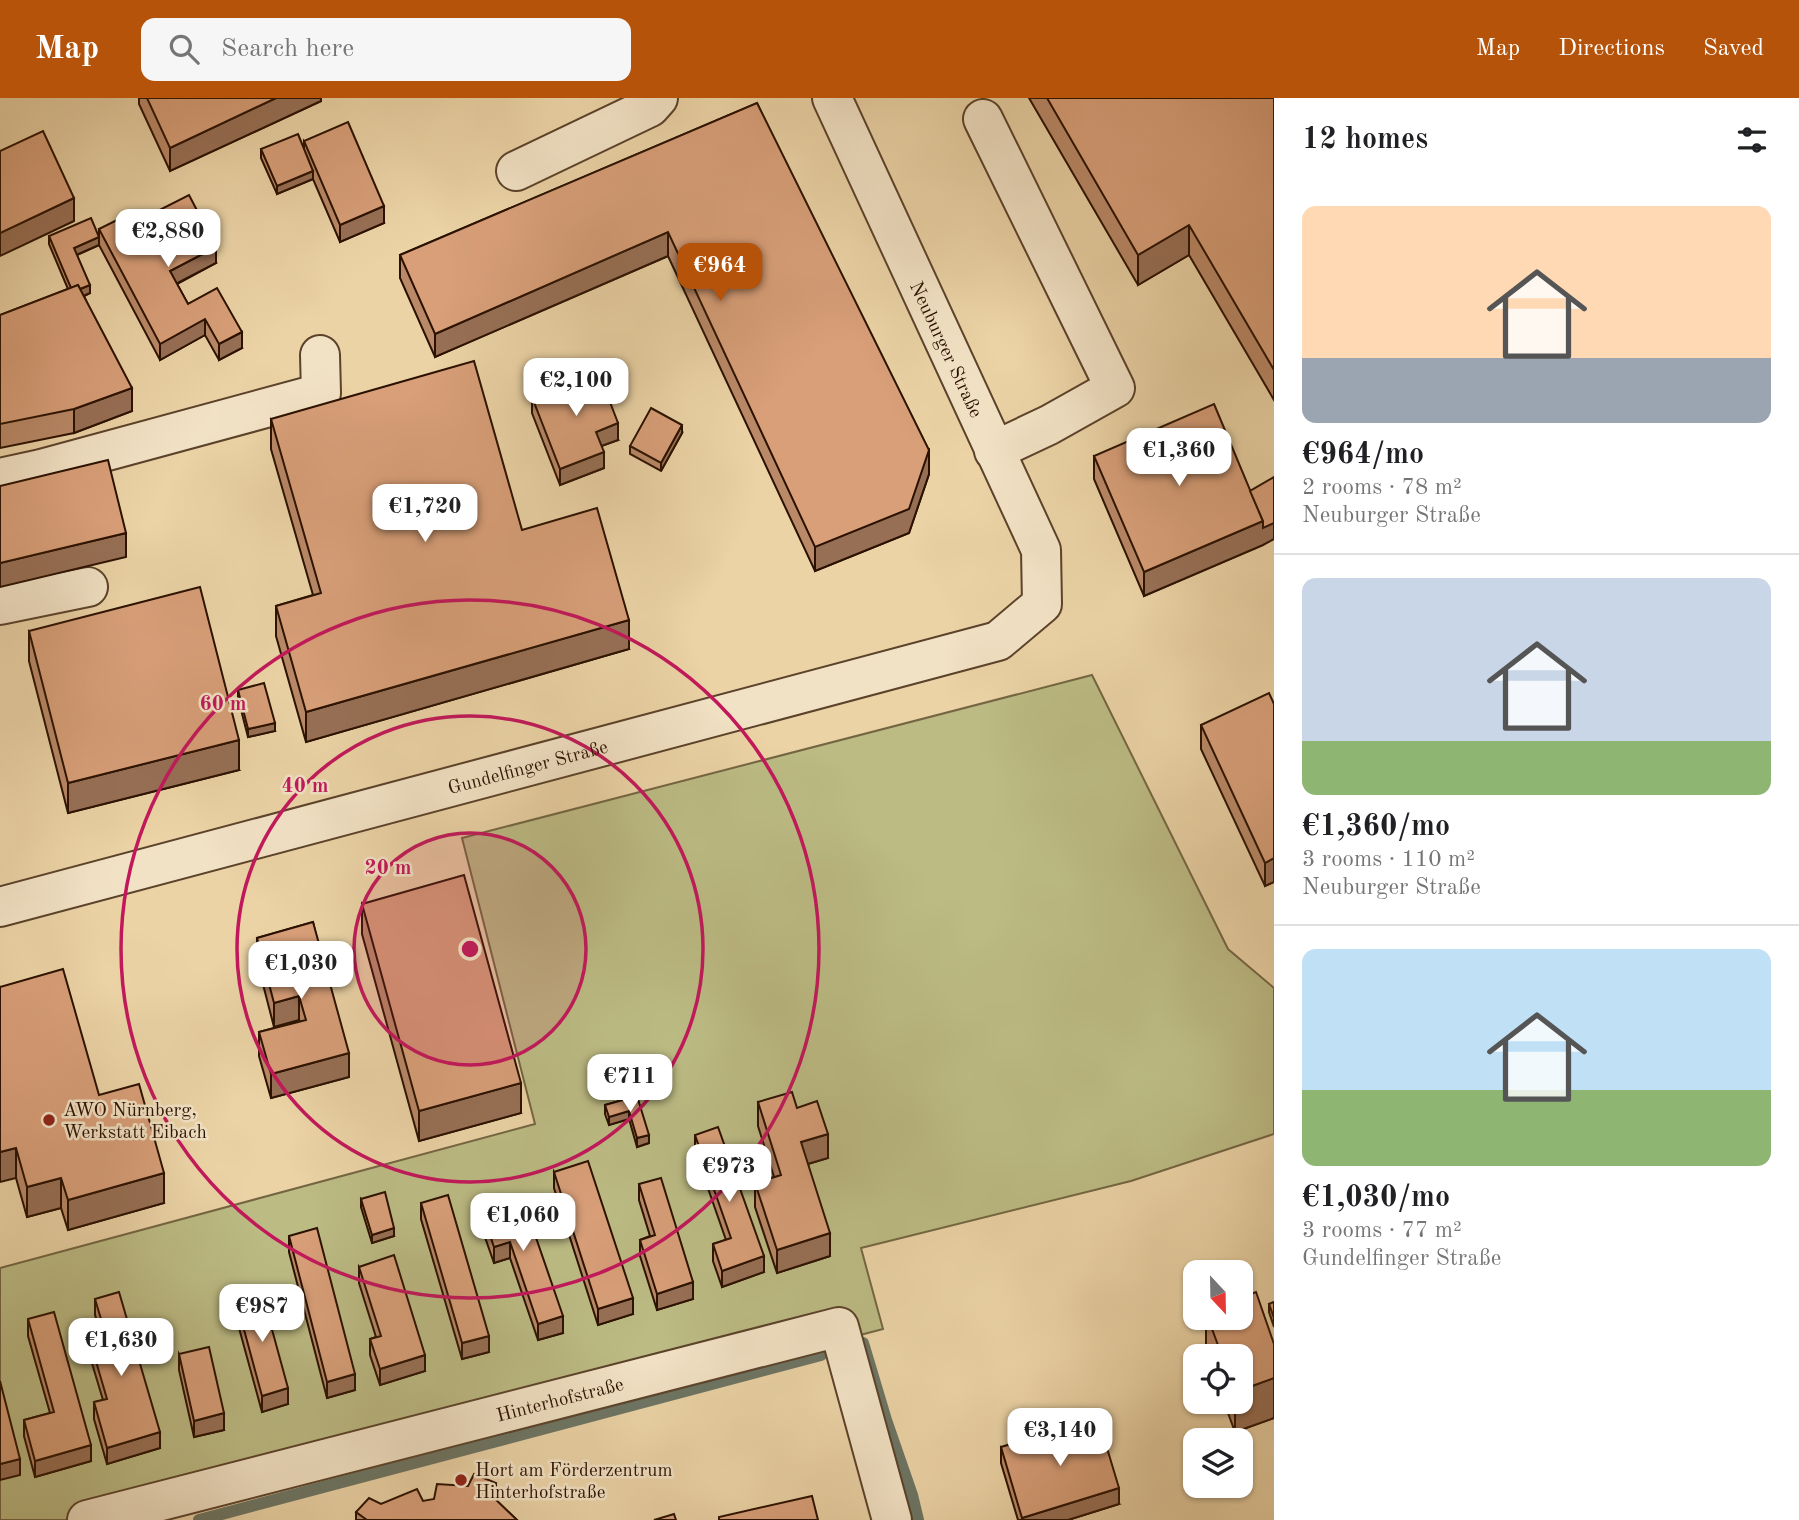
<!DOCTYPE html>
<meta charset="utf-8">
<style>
body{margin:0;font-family:"Old Standard TT",serif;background:#f6f6f6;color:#202124;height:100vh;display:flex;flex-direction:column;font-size:26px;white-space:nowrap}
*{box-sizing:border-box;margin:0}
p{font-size:23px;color:#757577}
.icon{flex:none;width:38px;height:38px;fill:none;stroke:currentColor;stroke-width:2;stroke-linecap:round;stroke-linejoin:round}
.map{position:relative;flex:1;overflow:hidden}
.drawer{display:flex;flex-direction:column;background:#fff;width:525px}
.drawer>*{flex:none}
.needle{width:46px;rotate:158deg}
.buttons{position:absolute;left:1183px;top:1162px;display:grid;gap:14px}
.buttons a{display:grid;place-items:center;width:70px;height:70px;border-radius:14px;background:#fff;box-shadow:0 2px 5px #0004;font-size:35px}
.price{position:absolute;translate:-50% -60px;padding:0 16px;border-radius:14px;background:#fff;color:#222;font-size:23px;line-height:46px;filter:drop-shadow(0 2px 4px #0008)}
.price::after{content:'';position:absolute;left:50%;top:42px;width:21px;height:16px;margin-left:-10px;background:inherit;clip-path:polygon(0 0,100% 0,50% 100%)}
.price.active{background:#b45309;color:#fff}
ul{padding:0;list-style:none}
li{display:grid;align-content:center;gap:14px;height:371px;padding:0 28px}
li+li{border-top:2px solid #e0e0e0}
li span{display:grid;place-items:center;height:217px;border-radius:14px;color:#555}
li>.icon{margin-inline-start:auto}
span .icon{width:126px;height:126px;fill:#fffc;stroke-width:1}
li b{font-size:30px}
h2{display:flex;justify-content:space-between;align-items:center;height:84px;padding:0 28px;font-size:30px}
header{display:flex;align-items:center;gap:42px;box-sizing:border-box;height:98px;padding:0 35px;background:#b45309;color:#fff}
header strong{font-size:33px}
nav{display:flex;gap:38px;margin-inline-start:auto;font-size:24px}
.search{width:490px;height:63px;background:#f6f6f6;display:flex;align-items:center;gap:18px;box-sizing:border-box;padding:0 24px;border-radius:14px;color:#757577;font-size:26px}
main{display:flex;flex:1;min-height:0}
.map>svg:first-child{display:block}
.green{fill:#bcbb84;stroke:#746642;stroke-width:2}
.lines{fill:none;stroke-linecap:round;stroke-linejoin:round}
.stream{stroke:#6c7564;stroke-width:12}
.minor-casing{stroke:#5b422a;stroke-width:42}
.minor{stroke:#f2e2c5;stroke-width:38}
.wall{fill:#ba8968;stroke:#2b1100;stroke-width:2}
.shaded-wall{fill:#976f55;stroke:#2b1100;stroke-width:2}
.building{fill:#d89f79;stroke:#2b1100;stroke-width:2}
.ring{fill:none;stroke:#c2185b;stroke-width:3.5}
.poi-dot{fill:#8f2418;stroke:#f2e2c5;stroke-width:2.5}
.labels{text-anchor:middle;stroke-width:5;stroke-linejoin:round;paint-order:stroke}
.street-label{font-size:19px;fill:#2b1100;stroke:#f2e2c5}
.poi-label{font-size:19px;fill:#2b1100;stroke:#f2e2c5;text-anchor:start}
.centre{fill:#c2185b;stroke:#f2e2c5;stroke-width:3.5}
.ring-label{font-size:21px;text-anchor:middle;font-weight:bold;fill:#c2185b;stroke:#f2e2c5;stroke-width:5;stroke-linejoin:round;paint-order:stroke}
</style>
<header>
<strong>Map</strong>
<div class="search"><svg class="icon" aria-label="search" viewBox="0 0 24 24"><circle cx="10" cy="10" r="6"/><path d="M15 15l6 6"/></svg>Search here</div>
<nav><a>Map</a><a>Directions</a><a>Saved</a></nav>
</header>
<main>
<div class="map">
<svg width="1274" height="1422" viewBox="0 0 1274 1422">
<rect width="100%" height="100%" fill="#ebd3a6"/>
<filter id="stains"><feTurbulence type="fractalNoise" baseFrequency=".00286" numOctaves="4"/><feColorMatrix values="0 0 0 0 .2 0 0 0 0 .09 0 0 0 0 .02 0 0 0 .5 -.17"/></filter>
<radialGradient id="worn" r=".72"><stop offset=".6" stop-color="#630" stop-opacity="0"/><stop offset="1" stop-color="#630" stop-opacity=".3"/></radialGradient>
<polygon class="green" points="1092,577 1228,851 1274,890 1274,1036 1131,1083 861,1150 883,1231 154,1422 0,1422 0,1170 535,1026 462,740"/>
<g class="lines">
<g class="stream">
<polyline points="863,1245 886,1322 912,1397 918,1422"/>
<polyline points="199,1422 821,1257"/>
</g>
<g class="minor-casing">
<g id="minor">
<polyline points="983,21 1115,290 1049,327 994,353"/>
<polyline points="516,73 650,9 658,0"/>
<polyline points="0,380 41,371 321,295 320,257"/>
<polyline points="0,507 88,489"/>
<path id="s1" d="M0,809L998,543L1042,506L1041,452L832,0"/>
<path id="s2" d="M87,1422L839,1229L892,1422"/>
</g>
</g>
<use href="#minor" class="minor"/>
</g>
<g class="wall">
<polygon points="139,0 321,0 321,3 170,73 139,6"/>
<polygon points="1029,0 1274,0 1274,302 1189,157 1138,187"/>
<polygon points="757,5 929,376 909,435 815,473 668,158 435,259 400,180 400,157"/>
<polygon points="304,43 384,125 340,144 313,81 277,96 261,60 261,51 304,50"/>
<polygon points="140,122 216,165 177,186 188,206 242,250 219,262 205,237 160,262 99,147 77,157 90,195 84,198 132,313 74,335 0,350 0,217 68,191 49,146 49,138 99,139 99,131"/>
<polygon points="532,299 618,342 601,348 604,370 560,387 532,315"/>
<polygon points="271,321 522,432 629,551 306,644 276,538 276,508 313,497 271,351"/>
<polygon points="682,335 661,373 630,356 630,348"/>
<polygon points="1094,358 1250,393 1263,447 1144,498 1094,381"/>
<polygon points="29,533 239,672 68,715 29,563"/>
<polygon points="238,592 275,633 248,639 238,600"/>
<polygon points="1274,606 1274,784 1265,788 1201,651 1201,627"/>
<polygon points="362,806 521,1015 419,1043 362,836"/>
<polygon points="313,824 349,979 271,1000 259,958 259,934 300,923 299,922 274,929 257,863 257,840"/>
<polygon points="0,889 99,997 164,1105 68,1132 61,1110 27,1119 16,1080"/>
<polygon points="637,998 649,1045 637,1049 629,1021 609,1027 605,1016 605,1007"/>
<polygon points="758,1004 797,1010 828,1060 808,1066 830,1158 777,1175 755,1109 755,1085 774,1079 758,1028"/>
<polygon points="695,1037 764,1174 722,1189 713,1163 713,1146 726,1142 695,1053"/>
<polygon points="554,1074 633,1216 598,1227 554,1090"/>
<polygon points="639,1086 693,1201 657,1212 640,1158 640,1142 650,1138 639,1102"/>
<polygon points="361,1101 394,1138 372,1145 361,1109"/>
<polygon points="421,1105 489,1254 462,1261 421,1121"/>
<polygon points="479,1105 506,1107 563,1235 538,1242 510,1160 494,1165 479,1122"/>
<polygon points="289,1138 355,1292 327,1300 289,1154"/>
<polygon points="359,1169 425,1273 380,1287 370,1257 370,1241 376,1239 359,1185"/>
<polygon points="95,1201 160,1350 107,1366 94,1321 94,1304 103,1302 88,1252 88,1236 100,1232 95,1217"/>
<polygon points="236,1202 288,1306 262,1314 236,1219"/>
<polygon points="1274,1204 1274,1229 1269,1214 1269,1206"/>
<polygon points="1206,1220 1241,1220 1274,1246 1274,1320 1235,1334 1224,1304 1241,1304 1241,1258 1208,1258 1206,1253"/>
<polygon points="28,1221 91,1363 35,1379 24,1338 24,1322 50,1315 28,1238"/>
<polygon points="179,1256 224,1332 194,1339 179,1272"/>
<polygon points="1001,1349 1119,1406 1068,1422 1018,1422 1001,1365"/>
<polygon points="496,1402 517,1422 356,1422 356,1414 381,1406 423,1403"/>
</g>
<g class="shaded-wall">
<polygon points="276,0 321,0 321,3 170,73 170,50"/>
<polygon points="313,73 313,81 277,96 277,88"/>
<polygon points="74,100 74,123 0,158 0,135"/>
<polygon points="384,108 384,125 340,144 340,127"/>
<polygon points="1189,127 1189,157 1138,187 1138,157"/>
<polygon points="668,134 668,158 435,259 435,236"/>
<polygon points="99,139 99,147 74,158 74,150"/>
<polygon points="216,149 216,165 170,189 170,173"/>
<polygon points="90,187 90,195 73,203 73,194"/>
<polygon points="205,221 205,237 160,262 160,246"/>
<polygon points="242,234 242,250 219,262 219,246"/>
<polygon points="132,290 132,313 74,335 74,311"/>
<polygon points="618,325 618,342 596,350 596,334"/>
<polygon points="682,327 682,335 661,373 661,365"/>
<polygon points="929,352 929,376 909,435 815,473 815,449"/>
<polygon points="604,354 604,370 560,387 560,371"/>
<polygon points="1263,423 1274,425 1274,441 1263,447 1144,498 1144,474"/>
<polygon points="126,435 126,459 0,489 0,465"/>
<polygon points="629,522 629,551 306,644 306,614"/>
<polygon points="275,625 275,633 248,639 248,631"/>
<polygon points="239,642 239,672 68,715 68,685"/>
<polygon points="1274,760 1274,784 1265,788 1265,765"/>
<polygon points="299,898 299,922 274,929 274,905"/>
<polygon points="349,955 349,979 271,1000 271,976"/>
<polygon points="521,985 521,1015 419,1043 419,1013"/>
<polygon points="629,1013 629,1021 609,1027 609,1019"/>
<polygon points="828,1036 828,1060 801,1068 801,1044"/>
<polygon points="649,1037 649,1045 637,1049 637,1040"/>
<polygon points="16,1050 16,1080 0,1084 0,1054"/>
<polygon points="164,1075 164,1105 68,1132 68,1102"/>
<polygon points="61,1080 61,1110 27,1119 27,1089"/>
<polygon points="394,1130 394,1138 372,1145 372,1137"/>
<polygon points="830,1135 830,1158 777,1175 777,1152"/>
<polygon points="510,1144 510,1160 494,1165 494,1149"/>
<polygon points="764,1158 764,1174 722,1189 722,1173"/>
<polygon points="693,1184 693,1201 657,1212 657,1196"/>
<polygon points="633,1200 633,1216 598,1227 598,1211"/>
<polygon points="563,1218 563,1235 538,1242 538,1226"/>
<polygon points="489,1238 489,1254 462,1261 462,1245"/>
<polygon points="425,1257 425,1273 380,1287 380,1271"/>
<polygon points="355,1276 355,1292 327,1300 327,1284"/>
<polygon points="1274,1280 1274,1320 1235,1334 1235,1304 1241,1304 1241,1292"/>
<polygon points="288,1290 288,1306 262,1314 262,1298"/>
<polygon points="224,1315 224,1332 194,1339 194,1323"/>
<polygon points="160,1334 160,1350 107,1366 107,1350"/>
<polygon points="91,1347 91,1363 35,1379 35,1363"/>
<polygon points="20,1361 20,1377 0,1382 0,1366"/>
<polygon points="496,1385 496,1409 491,1397"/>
<polygon points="1119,1390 1119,1406 1068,1422 1022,1422 1022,1420"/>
</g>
<g class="building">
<polygon points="147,0 276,0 170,50"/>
<polygon points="1047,0 1274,0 1274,272 1189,127 1138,157"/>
<polygon points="757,5 929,352 909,411 815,449 668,134 435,236 400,157"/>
<polygon points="348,24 384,108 340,127 304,43"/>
<polygon points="43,33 74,100 0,135 0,53"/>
<polygon points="298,36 313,73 277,88 261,51"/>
<polygon points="189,97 216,149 170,173 188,206 217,190 242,234 219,246 205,221 160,246 99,131 135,113 140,122"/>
<polygon points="91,120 99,139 74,150 90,187 80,191 78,187 71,190 49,138"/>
<polygon points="78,187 132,290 74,311 0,326 0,217"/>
<polygon points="474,263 522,432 597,410 629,522 306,614 276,508 321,495 271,321"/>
<polygon points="598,273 618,325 596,334 604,354 560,371 532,299"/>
<polygon points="1214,306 1263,423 1144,474 1094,358"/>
<polygon points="651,310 682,327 661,365 630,348"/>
<polygon points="108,362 126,435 0,465 0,388"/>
<polygon points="1274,379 1274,425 1263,430 1263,423 1250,393"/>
<polygon points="200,489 239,642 68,685 29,533"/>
<polygon points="264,585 275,625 248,631 238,592"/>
<polygon points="1269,595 1274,606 1274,760 1265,765 1201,627"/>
<polygon points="464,777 521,985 419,1013 362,806"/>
<polygon points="313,824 349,955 271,976 259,934 306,922 299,898 274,905 257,840"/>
<polygon points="63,871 99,997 139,986 164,1075 68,1102 61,1080 27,1089 16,1050 0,1054 0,889"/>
<polygon points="792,994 797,1010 817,1003 828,1036 801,1044 830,1135 777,1152 755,1085 781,1077 758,1004"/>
<polygon points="637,998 649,1037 637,1040 629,1013 609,1019 605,1007"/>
<polygon points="718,1029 764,1158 722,1173 713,1146 731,1140 695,1037"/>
<polygon points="588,1063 633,1200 598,1211 554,1074"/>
<polygon points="661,1080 693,1184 657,1196 640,1142 655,1137 639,1086"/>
<polygon points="385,1094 394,1130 372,1137 361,1101"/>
<polygon points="448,1097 489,1238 462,1245 421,1105"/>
<polygon points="503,1097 506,1107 523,1102 563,1218 538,1226 510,1144 494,1149 479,1105"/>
<polygon points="317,1130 355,1276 327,1284 289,1138"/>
<polygon points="394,1157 425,1257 380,1271 370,1241 381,1238 359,1169"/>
<polygon points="119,1194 160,1334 107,1350 94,1304 107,1301 88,1236 104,1231 95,1201"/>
<polygon points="1256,1194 1274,1246 1274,1280 1241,1292 1241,1258 1222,1258 1208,1220 1241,1220 1241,1200"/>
<polygon points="262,1195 288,1290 262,1298 236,1202"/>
<polygon points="1274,1204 1274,1220 1269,1206"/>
<polygon points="54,1214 91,1347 35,1363 24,1322 54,1314 28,1221"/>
<polygon points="209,1249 224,1315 194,1323 179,1256"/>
<polygon points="0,1283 20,1361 0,1366"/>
<polygon points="1098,1320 1119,1390 1022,1420 1001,1349"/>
<polygon points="474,1376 496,1385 491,1397 517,1422 367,1422 356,1414 369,1400 381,1406 417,1391 423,1403 434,1401 437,1386 468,1388"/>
<polygon points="812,1398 818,1422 719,1422 719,1419"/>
<polygon points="674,1416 676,1422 654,1422"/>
</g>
<circle cx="470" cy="851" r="116" fill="#c2185b" fill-opacity=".12"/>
<g class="ring">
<circle cx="470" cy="851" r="116"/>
<circle cx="470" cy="851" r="233"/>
<circle cx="470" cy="851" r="349"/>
</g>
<g class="poi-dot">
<circle cx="49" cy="1022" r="7"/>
<circle cx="461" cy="1382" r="7"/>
</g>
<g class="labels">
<g class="street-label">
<text transform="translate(947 251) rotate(65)" y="7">Neuburger Straße</text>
<text dy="7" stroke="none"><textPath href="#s1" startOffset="546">Gundelfinger Straße</textPath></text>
<text dy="7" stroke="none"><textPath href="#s2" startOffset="488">Hinterhofstraße</textPath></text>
</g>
<g class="poi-label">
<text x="63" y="1018">AWO Nürnberg,<tspan x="63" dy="22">Werkstatt Eibach</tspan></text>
<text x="475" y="1378">Hort am Förderzentrum<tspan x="475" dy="22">Hinterhofstraße</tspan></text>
</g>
</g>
<circle cx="470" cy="851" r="10" class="centre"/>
<g class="ring-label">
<text x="223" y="612">60 m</text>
<text x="305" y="694">40 m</text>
<text x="388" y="776">20 m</text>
</g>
<rect width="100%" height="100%" filter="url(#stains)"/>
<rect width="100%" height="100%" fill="url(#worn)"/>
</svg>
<div class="buttons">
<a><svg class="needle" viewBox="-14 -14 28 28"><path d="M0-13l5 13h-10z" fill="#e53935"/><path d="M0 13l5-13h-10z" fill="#757577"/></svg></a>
<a><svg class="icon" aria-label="locate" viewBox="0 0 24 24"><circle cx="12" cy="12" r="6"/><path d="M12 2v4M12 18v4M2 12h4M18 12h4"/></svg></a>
<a><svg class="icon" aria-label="layers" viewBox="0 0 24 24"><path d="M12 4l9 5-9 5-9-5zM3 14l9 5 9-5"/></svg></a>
</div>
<b class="price" style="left:168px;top:171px">€2,880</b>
<b class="price active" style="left:720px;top:205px">€964</b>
<b class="price" style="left:576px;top:320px">€2,100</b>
<b class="price" style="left:1179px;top:390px">€1,360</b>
<b class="price" style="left:425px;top:446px">€1,720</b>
<b class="price" style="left:301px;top:903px">€1,030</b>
<b class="price" style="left:630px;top:1016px">€711</b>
<b class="price" style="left:729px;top:1106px">€973</b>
<b class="price" style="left:523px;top:1155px">€1,060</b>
<b class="price" style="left:262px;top:1246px">€987</b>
<b class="price" style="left:121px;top:1280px">€1,630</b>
<b class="price" style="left:1060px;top:1370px">€3,140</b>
</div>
<section class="drawer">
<h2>12 homes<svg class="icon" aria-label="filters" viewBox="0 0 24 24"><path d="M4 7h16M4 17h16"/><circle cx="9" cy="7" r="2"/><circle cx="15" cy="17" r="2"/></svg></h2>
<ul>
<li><span style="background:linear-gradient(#ffd9b3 70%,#9aa5b1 0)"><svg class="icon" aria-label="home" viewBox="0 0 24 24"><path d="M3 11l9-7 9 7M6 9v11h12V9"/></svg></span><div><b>€964/mo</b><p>2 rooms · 78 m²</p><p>Neuburger Straße</p></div></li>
<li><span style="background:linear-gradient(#c9d6e8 75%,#8fb573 0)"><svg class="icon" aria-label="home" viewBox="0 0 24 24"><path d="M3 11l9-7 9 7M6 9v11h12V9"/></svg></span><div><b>€1,360/mo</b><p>3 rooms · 110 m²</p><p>Neuburger Straße</p></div></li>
<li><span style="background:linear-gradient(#bfe0f5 65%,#8fb573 0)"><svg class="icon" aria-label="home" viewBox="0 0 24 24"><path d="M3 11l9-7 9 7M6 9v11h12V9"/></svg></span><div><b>€1,030/mo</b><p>3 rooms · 77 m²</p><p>Gundelfinger Straße</p></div></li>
</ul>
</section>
</main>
